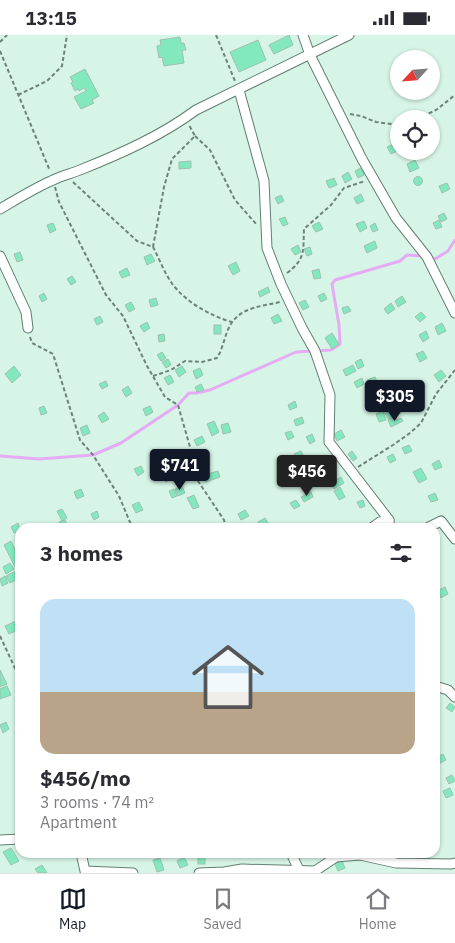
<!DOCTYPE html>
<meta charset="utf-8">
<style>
body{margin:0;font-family:"IBM Plex Sans",sans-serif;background:#f2f2f3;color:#2b2b33;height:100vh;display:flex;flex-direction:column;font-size:19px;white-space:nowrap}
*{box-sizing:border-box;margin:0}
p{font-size:16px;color:#7c7c81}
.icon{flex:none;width:28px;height:28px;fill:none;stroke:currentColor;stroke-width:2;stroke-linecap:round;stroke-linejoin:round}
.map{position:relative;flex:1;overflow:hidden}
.drawer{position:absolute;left:15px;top:488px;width:425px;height:335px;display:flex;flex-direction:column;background:#fff;border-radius:15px;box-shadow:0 1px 4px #0004}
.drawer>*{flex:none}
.needle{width:32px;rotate:244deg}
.fabs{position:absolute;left:390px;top:15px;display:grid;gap:10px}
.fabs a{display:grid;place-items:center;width:50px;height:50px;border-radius:50%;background:#fff;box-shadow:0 1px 4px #0004;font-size:25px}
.price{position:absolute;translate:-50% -42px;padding:0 11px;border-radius:5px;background:#111827;color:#fff;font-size:16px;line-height:32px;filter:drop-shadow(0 1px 2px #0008)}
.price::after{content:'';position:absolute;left:50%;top:30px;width:15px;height:11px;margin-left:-8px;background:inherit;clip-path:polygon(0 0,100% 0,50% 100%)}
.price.on{background:#222;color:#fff}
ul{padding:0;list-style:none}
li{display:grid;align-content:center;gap:10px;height:265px;padding:0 25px}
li+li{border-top:1px solid #e1e1e2}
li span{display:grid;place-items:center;height:155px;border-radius:15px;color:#555}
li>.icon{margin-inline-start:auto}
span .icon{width:90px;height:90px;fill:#fffc;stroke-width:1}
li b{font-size:21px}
h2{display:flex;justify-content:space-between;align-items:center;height:60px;padding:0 25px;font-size:21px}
.status{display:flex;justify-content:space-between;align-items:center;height:35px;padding:0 25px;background:#fff;direction:ltr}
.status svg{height:14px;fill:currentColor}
.tabs{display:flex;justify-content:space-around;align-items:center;height:70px;border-top:1px solid #e1e1e2;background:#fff;font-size:14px;color:#7c7c81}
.tabs a{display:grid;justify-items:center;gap:2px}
.tabs .on{color:#111827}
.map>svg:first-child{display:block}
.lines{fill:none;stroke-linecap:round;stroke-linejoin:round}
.stream{stroke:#e5acf5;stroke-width:3}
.building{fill:#82e9be;stroke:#a2bfb1}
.minor-casing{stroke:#637f72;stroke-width:11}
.path{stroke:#6e8279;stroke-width:2;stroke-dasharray:4 2.5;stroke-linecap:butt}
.minor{stroke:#fff;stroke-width:9}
</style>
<div class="status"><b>13:15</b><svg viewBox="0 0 49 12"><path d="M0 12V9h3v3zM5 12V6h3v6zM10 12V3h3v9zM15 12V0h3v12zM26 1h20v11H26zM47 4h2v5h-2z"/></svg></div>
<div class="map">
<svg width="455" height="838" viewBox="0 0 455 838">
<rect width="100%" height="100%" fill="#d6f5e6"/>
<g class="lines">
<g class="stream">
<polyline points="429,222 435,224 448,216 455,205"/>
<polyline points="0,421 39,424 93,420 121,408 178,370 189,358 197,358 210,355 296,317 331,315 340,309 339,290 332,249 335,245 400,226 407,220 423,221"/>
</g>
</g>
<g class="building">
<polygon points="289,0 293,10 274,19 269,10"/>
<polygon points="180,2 181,8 184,8 186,15 182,15 184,28 164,31 162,22 159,23 157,11 161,10 160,5"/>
<polygon points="258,5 266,25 239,37 230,17"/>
<polygon points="85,34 99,61 92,65 94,68 81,74 74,62 86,56 84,53 79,56 78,54 75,56 71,48 73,47 70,42"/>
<polygon points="394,109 397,116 391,119 387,112"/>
<polygon points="415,125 419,133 410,137 407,129"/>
<polygon points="191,126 191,133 179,134 179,127"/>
<polygon points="361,133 364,140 358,143 355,136"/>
<polygon points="348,137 352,144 345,148 342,141"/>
<circle cx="418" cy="146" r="4.5"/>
<polygon points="334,143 337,150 329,153 326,146"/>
<polygon points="447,148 450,154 442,158 439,151"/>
<polygon points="361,159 364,166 357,169 354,163"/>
<polygon points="281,160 284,166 278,169 275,163"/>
<polygon points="444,178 447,184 441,187 438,181"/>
<polygon points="285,182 288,189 283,191 279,184"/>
<polygon points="439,185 442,192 436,194 433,188"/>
<polygon points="364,186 367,193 360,197 356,189"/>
<polygon points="319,187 323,194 316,197 312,191"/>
<polygon points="53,188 56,195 50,198 47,190"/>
<polygon points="375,188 378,195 373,197 370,191"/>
<polygon points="375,206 377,213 367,218 364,211"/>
<polygon points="298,210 301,217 295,220 291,214"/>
<polygon points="310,212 312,219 307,221 304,214"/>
<polygon points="20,217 23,225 17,227 14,219"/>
<polygon points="151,219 155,226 147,230 144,222"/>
<polygon points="236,227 240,236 233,240 228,231"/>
<polygon points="127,233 130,240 122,243 119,237"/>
<polygon points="319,234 321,243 314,244 312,236"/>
<polygon points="72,241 76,247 71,250 67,244"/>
<polygon points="268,252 270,257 260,262 258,257"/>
<polygon points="44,258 47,264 42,267 39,261"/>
<polygon points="324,258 327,264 321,267 318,261"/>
<polygon points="402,261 406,267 398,272 395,266"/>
<polygon points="156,263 158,270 151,272 149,265"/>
<polygon points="305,265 309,272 303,275 299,268"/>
<polygon points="131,267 135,274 129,277 125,270"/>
<polygon points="391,268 395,274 388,279 384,274"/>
<polygon points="348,271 351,276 344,279 342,273"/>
<polygon points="421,277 426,282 420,287 415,282"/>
<polygon points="278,279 282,286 274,289 271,283"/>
<polygon points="100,281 103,287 97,290 94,284"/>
<polygon points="147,287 150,293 144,297 140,291"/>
<polygon points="442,288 446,296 438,300 435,292"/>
<rect x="214" y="290" width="7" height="9"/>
<polygon points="426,296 429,303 423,307 419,300"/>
<polygon points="332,298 339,309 332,314 325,303"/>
<polygon points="164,299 165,306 159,307 158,300"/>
<polygon points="423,316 427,323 420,327 416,319"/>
<polygon points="162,317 166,323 161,326 157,320"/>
<polygon points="168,324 171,330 166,333 162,327"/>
<polygon points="361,324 364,331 358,334 355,327"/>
<polygon points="353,330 356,336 346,341 343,335"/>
<polygon points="14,331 21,340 12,348 5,339"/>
<polygon points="182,331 186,337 179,342 175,335"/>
<polygon points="200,333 203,340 196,344 193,336"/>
<polygon points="441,335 446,341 439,347 434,340"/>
<polygon points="170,340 174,347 168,350 164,343"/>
<polygon points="375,342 380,354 373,357 367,345"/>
<polygon points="362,343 364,349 357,353 354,347"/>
<polygon points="106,346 108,351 102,354 99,349"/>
<polygon points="201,349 204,355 197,357 195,352"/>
<polygon points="128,351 132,358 126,362 122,355"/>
<polygon points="295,366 297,372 290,375 288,370"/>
<polygon points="405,368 408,373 400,377 397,372"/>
<polygon points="388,369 394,381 388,384 382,372"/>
<polygon points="44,371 47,378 41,380 39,373"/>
<polygon points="150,371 153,377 146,381 143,374"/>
<polygon points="383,376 386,385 379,387 376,379"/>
<polygon points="104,377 109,384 102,388 98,381"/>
<polygon points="302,382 304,388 296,391 294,385"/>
<polygon points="395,382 397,385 401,383 403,386 391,392 388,385"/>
<polygon points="214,386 219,397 212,401 207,389"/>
<polygon points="228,388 231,397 223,399 221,390"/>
<polygon points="87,390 90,398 83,401 80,393"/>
<polygon points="341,395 345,402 337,406 334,399"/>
<polygon points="291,396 294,402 288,405 285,398"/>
<polygon points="312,399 315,406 310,409 306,402"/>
<polygon points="202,401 205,407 197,411 194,405"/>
<polygon points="409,410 412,416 405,419 402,413"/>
<polygon points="301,416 304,422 297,425 294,419"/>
<polygon points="352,416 357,423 353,426 348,419"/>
<polygon points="168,418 171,424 164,428 161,422"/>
<polygon points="393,419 396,425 390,428 387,422"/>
<polygon points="439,425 442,432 435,435 432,429"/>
<polygon points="322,428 325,434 318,437 315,431"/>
<polygon points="141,431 144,437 138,441 134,434"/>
<polygon points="421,433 427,444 419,448 413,437"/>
<polygon points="218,436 220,442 206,447 204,440"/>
<polygon points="169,437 172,443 166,447 162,441"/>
<polygon points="341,442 344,448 334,454 331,448"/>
<polygon points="182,451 185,458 178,461 175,454"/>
<polygon points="340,452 345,462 339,465 334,456"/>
<polygon points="81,454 84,461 77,464 74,457"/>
<polygon points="174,454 177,461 172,463 169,456"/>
<polygon points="311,457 313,462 304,467 301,462"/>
<polygon points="435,458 438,465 431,467 428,461"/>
<polygon points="194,460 199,472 193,474 187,463"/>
<polygon points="296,465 300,471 294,474 290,468"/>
<polygon points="363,465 365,471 360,473 357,467"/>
<polygon points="139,467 143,475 136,478 132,470"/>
<polygon points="62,474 67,483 62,486 57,476"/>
<polygon points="245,475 249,481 241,485 238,479"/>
<polygon points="97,476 99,482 94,485 91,479"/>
<polygon points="265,483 268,488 261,492 258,487"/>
<polygon points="65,485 68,492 61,492 59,487"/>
<polygon points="18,488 20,495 14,498 11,492"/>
<polygon points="11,506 20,525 20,532 16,534 4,510"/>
<polygon points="10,528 14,534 6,539 3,532"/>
<polygon points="16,536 20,543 10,548 6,541"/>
<polygon points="5,541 8,548 2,551 0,544"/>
<polygon points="445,552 448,559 441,563 437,556"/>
<polygon points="20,584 20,594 9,599 5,591"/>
<polygon points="0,635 7,649 0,652"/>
<polygon points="7,651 11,660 0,664 0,654"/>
<polygon points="450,668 455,672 452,677 446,673"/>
<polygon points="6,687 9,694 3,698 0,690"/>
<polygon points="443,719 446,725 440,728 437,722"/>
<polygon points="452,740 455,746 449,749 446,743"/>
<polygon points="450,753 453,760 446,763 443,756"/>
<polygon points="11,813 19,826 11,830 3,817"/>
<polygon points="184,822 188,830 180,833 177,826"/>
<rect x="198" y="822" width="7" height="7"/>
<polygon points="160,823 164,835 157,837 153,825"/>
<polygon points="342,826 345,833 338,836 335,829"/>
<polygon points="42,830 47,838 38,838 35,834"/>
</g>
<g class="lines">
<g class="minor-casing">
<g id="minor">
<polyline points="303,0 310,20 362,124 396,183 427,222 455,278"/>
<polyline points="239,55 264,146 267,213 281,249 302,293 315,316 330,360 329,407 389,485"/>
<path d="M0,174C17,164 33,154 51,146C60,141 70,139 80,135C120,119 161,101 196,75L349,0"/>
<polyline points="0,221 26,277 28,293"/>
<polyline points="373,492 380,487 389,485 389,492"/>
<polyline points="429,492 441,486 455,504"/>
<polyline points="435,651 448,655 455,662"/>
<polyline points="0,805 20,804"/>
<polyline points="81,818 85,836 133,838"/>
<polyline points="291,818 299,835 299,838"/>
<polyline points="199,838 224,837 242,834 315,836 336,822 360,820 396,828 451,829 455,828"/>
</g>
</g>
<g class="path">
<polyline points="216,0 235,46"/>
<polyline points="0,7 7,0"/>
<polyline points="0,16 50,136"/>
<polyline points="18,60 47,46 62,31 67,0"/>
<polyline points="350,79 361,81 376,87 399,90"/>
<polyline points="417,84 436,75 455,60"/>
<polyline points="195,101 210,115 235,165 257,190"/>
<path d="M73,147L137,206L153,212C159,223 164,237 171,247C184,266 210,281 232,287"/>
<polyline points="55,152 59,167 106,260 123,281 147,331 165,362 178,370 194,426 198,446 224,485 226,492"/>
<polyline points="153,212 164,152 172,124 195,101 189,90"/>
<path d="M287,238C306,224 303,215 304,194L331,170L344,153L365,146"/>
<polyline points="30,302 32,308 53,319 80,405 93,420 119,461 132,492"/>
<path d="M153,341L171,335L185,326L202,327L217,323C224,312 225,296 233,286C244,272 263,271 280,267"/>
<polyline points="358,432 393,410 410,398 421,388 436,359 455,335"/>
<polyline points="0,601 20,644"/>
</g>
<use href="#minor" class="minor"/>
</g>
</svg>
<div class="fabs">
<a><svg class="needle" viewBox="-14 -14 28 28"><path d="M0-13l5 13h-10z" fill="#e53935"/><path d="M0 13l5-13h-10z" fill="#7c7c81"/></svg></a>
<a><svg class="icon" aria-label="locate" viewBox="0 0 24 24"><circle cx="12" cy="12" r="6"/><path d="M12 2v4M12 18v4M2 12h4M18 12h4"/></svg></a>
</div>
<b class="price" style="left:395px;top:387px">$305</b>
<b class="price" style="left:180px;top:456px">$741</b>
<b class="price on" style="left:307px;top:462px">$456</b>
<section class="drawer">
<h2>3 homes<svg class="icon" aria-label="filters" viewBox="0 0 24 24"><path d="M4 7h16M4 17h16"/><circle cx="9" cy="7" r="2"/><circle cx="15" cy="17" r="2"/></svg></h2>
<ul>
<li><span style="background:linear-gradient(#bfe0f5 60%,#b9a48a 0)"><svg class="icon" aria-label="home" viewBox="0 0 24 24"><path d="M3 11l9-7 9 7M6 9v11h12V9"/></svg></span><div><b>$456/mo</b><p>3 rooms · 74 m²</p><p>Apartment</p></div></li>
</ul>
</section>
</div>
<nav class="tabs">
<a class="on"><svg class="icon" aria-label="map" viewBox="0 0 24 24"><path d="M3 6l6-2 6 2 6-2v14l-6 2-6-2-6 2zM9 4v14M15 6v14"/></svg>Map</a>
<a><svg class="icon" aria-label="saved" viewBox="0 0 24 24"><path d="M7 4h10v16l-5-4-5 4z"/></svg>Saved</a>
<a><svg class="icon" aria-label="home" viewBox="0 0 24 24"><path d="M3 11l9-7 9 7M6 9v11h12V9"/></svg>Home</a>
</nav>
